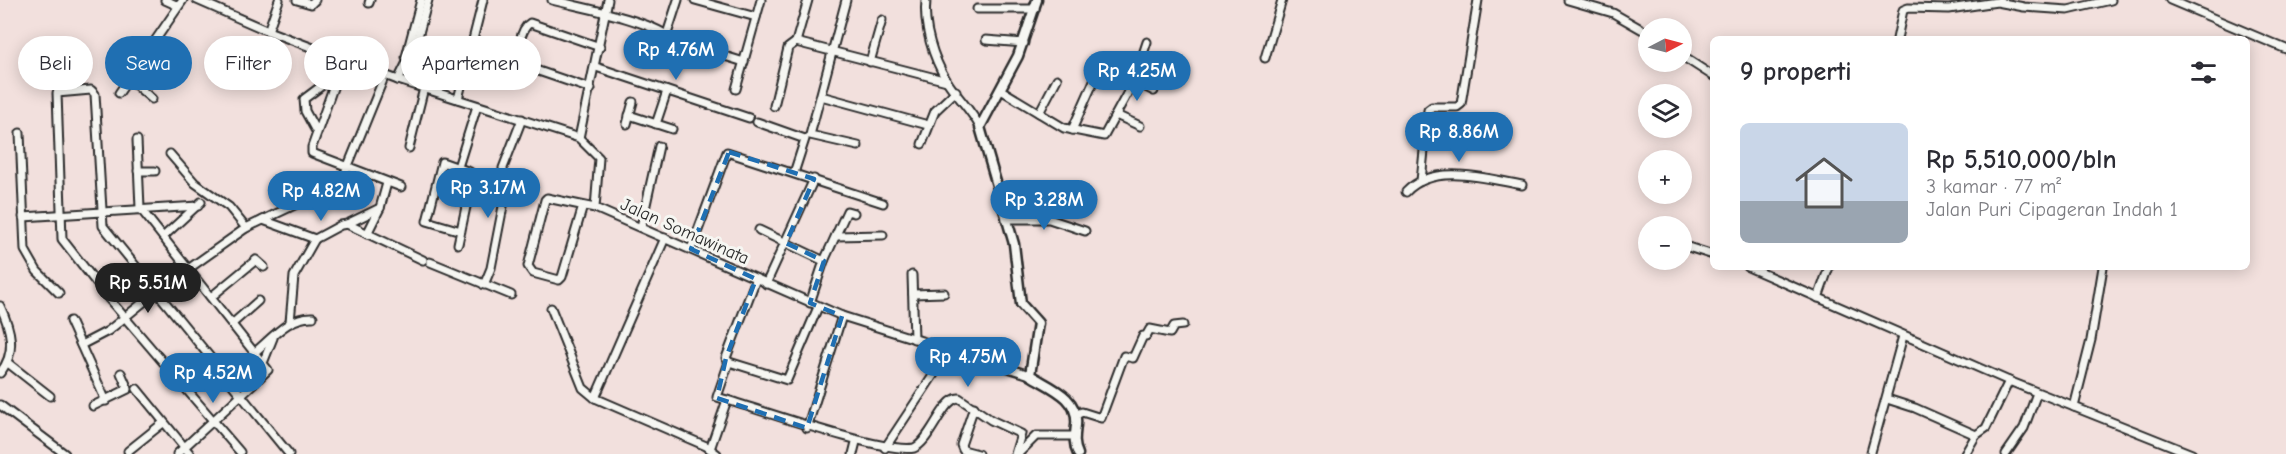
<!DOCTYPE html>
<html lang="id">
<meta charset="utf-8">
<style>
body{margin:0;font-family:"Comic Neue",sans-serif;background:#f7f7f7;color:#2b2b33;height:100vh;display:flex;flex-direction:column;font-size:22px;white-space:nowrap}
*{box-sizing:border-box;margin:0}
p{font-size:20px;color:#7c7c81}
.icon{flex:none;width:33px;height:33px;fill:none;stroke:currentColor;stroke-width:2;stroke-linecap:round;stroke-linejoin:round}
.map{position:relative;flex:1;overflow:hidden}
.sheet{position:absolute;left:1710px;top:36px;width:540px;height:234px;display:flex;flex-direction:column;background:#fff;border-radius:9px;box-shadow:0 3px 15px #0003}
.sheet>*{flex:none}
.top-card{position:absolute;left:18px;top:36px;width:570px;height:54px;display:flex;gap:12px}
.needle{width:39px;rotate:84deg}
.buttons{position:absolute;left:1638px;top:18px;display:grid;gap:12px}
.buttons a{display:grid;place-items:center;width:54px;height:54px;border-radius:50%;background:#fff;box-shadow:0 3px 15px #0003;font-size:30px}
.price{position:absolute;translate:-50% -51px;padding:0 14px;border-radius:21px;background:#1f6fb2;color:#fff;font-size:20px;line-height:39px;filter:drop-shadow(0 2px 3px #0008)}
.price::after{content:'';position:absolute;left:50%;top:36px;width:18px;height:14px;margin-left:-9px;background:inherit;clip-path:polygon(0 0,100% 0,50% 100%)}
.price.current{background:#222;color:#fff}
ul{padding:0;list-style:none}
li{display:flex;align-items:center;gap:18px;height:150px;padding:0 30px}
li span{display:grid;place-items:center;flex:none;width:168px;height:120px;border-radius:9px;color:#555}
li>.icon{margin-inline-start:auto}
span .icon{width:72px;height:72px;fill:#fffc;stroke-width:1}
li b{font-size:26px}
h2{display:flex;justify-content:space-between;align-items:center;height:72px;padding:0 30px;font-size:26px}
.chip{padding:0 21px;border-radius:27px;background:#fff;box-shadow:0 3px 15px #0003;font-size:21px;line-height:54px}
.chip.current{background:#1f6fb2;color:#fff}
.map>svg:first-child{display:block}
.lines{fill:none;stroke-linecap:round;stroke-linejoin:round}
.minor-casing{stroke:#2b2b2b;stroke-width:11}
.tertiary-casing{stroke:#2b2b2b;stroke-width:13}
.minor{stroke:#f6f6f2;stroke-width:7}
.tertiary{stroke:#f6f6f2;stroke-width:8}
.marked{fill:none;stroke:#1f6fb2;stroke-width:4.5;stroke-dasharray:12 8;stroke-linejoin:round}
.labels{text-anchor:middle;stroke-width:6;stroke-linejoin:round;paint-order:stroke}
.street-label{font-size:18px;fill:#2b2b2b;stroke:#f6f6f2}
</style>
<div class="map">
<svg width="2286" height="454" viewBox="0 0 2286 454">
<rect width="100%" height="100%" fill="#f2e0dd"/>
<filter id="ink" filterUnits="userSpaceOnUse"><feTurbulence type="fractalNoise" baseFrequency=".0167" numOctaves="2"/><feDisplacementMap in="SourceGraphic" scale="12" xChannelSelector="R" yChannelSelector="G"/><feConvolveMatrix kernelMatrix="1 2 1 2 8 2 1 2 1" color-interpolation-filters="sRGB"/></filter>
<g filter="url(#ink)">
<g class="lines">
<g class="minor-casing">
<g id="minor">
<polyline points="165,0 176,5"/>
<polyline points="197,0 268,31 398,80 579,138 599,158 595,208 842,316 1030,375"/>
<polyline points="297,0 311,4 315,0"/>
<path d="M552,0C582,8 652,20 673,40L744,62"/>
<polyline points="695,0 756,17"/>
<polyline points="846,0 810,135 858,146"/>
<path d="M926,0C923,26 933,58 947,81C957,97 971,110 980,127"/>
<polyline points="1568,0 1613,13 1648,33"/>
<polyline points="2170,0 2286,49"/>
<polyline points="369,3 370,0"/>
<polyline points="977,9 1035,9"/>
<polyline points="268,31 279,0"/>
<polyline points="667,34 678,0"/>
<polyline points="1897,39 1903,10 1908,8 1949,9 1997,2 2024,7 2068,10 2111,0"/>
<polyline points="986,40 1024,43"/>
<polyline points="796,42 808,0"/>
<polyline points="151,50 173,69"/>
<polyline points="1682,56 1713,76"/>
<polyline points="406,57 421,0"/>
<polyline points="1265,58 1282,0"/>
<polyline points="870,62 882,20"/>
<polyline points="596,67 749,118"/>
<polyline points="130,80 152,99"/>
<polyline points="398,80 416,44 428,0"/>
<path d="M591,89L521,65C514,56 521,28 530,23L600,47"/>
<polyline points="736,89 761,0"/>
<polyline points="1001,90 1064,128 1104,136 1134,81 1147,42"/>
<polyline points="119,93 183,0"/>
<polyline points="821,96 928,125"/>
<polyline points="458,99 483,0"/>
<polyline points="774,106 788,48 796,42 947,81"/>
<polyline points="1039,113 1057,79"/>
<polyline points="629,115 672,129"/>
<polyline points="1116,115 1140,126"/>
<polyline points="757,122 805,139 794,173"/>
<polyline points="627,124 633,102"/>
<polyline points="656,124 667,91"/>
<polyline points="1072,130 1101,65 1154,91"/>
<polyline points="20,133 25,250 37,271 59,293"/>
<polyline points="317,133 305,111 304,99 328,81 332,81 334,85 312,147 312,153 401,187"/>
<polyline points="579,138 608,0"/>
<polyline points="137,140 140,208 268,370 177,454"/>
<polyline points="922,144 935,111 956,91"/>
<polyline points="409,148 424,88"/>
<polyline points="170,154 195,183 229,207 246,228"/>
<polyline points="458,167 477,106"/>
<polyline points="138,171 155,171"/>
<polyline points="1421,181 1428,110 1432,107 1457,107 1461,104 1478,0"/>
<path d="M1406,192C1434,162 1488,179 1522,185"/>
<polyline points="583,206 562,277 559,280 533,273 528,266 545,200 547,198 595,208"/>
<polyline points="23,217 198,206"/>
<polyline points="1006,219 1049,219 1085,231"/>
<polyline points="263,220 315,239 341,225 347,224 423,260"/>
<polyline points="347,224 380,208"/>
<polyline points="641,227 659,146"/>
<polyline points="759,230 824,261"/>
<polyline points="367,234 380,208 387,183"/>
<polyline points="836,236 883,235"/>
<polyline points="163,237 201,202"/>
<polyline points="665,238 595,398 706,446 717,454"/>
<polyline points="458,244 472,179 470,172 442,162 427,221 461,231"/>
<polyline points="1685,246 1713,255"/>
<polyline points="691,249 727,152 883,203"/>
<polyline points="430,262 511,295"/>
<polyline points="1748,267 2009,381 2192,454"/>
<polyline points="912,275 914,339"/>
<polyline points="756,279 726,358 729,362 787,380 818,307"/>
<polyline points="766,284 814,179"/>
<polyline points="484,285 491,268 505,196 503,168 522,119"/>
<polyline points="913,294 944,293"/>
<polyline points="211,297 256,260 264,267"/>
<polyline points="1818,298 1829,267"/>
<polyline points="810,303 824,261 847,211 854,213"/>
<path d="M0,306C11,329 17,352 0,373"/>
<polyline points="551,308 583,388 595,398"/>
<polyline points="70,321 106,401"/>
<polyline points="290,322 294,276 315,239"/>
<polyline points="232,324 258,301"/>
<polyline points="81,345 108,331 156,292 246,228 341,183 385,75"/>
<path d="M255,352C273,337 289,316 313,317"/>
<polyline points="8,363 50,396"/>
<polyline points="263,363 273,338"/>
<polyline points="137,389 190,454"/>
<polyline points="1887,399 1915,408 1976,435"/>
<path d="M727,400C761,410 885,454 914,448C931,441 943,398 959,398L991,420L1021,434L1015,454"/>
<polyline points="0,405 65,454"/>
<polyline points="93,406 128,389 121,373"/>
<polyline points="974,407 961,445 963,450 978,454"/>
<polyline points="2074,407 2091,340 2103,267"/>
<polyline points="1076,415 1082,412 1101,418 1124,356 1133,358 1143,336 1146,336 1150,329 1170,333 1174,326 1183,325"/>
<polyline points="807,428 842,316"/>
<polyline points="885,448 950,350"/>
<polyline points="710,449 727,400 717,397 729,362"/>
<polyline points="128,451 163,423"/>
<polyline points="240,452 109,299 62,239 57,93 91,90 95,94 103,226 289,454"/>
<polyline points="1871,452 1903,336"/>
<polyline points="853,454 856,442"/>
<polyline points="1018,454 1036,436 1075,436"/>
<polyline points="1965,454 1976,435 1986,428 2009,381"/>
<polyline points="2006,454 2024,428 2037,393"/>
</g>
</g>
<g class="tertiary-casing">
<path id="tertiary" d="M1037,0L1018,56L980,127L1014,244L1021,304L1038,323L1030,375C1051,388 1079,397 1076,425C1075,435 1073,444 1078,454"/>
</g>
<use href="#minor" class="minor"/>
<use href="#tertiary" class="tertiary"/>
</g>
</g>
<path class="marked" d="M729,152L814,179L786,243L824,261L810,303L842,316L807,428L717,398L726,358L756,279L691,249Z"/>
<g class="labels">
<g class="street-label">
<text transform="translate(685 231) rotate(24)" y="6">Jalan Somawinata</text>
</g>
</g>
</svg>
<div class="buttons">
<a><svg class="needle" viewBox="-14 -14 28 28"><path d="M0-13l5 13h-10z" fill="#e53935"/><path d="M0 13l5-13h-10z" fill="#7c7c81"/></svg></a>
<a><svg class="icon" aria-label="layers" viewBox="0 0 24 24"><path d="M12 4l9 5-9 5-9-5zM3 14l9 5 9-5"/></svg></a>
<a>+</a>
<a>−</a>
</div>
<b class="price" style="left:676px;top:81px">Rp 4.76M</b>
<b class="price" style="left:1137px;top:102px">Rp 4.25M</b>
<b class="price" style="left:1459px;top:163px">Rp 8.86M</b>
<b class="price" style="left:488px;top:219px">Rp 3.17M</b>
<b class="price" style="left:321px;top:222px">Rp 4.82M</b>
<b class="price" style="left:1044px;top:231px">Rp 3.28M</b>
<b class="price current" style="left:148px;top:314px">Rp 5.51M</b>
<b class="price" style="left:968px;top:388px">Rp 4.75M</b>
<b class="price" style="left:213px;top:404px">Rp 4.52M</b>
<div class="top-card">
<a class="chip">Beli</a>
<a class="chip current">Sewa</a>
<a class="chip">Filter</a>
<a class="chip">Baru</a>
<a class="chip">Apartemen</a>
</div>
<section class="sheet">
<h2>9 properti<svg class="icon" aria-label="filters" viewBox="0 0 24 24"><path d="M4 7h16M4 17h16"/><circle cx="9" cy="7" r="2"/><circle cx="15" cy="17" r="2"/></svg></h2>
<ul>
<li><span style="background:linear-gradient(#c9d6e8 65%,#9aa5b1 0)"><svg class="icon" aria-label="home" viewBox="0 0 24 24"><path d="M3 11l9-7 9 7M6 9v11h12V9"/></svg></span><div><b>Rp 5,510,000/bln</b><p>3 kamar · 77 m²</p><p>Jalan Puri Cipageran Indah 1</p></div></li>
</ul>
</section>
</div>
